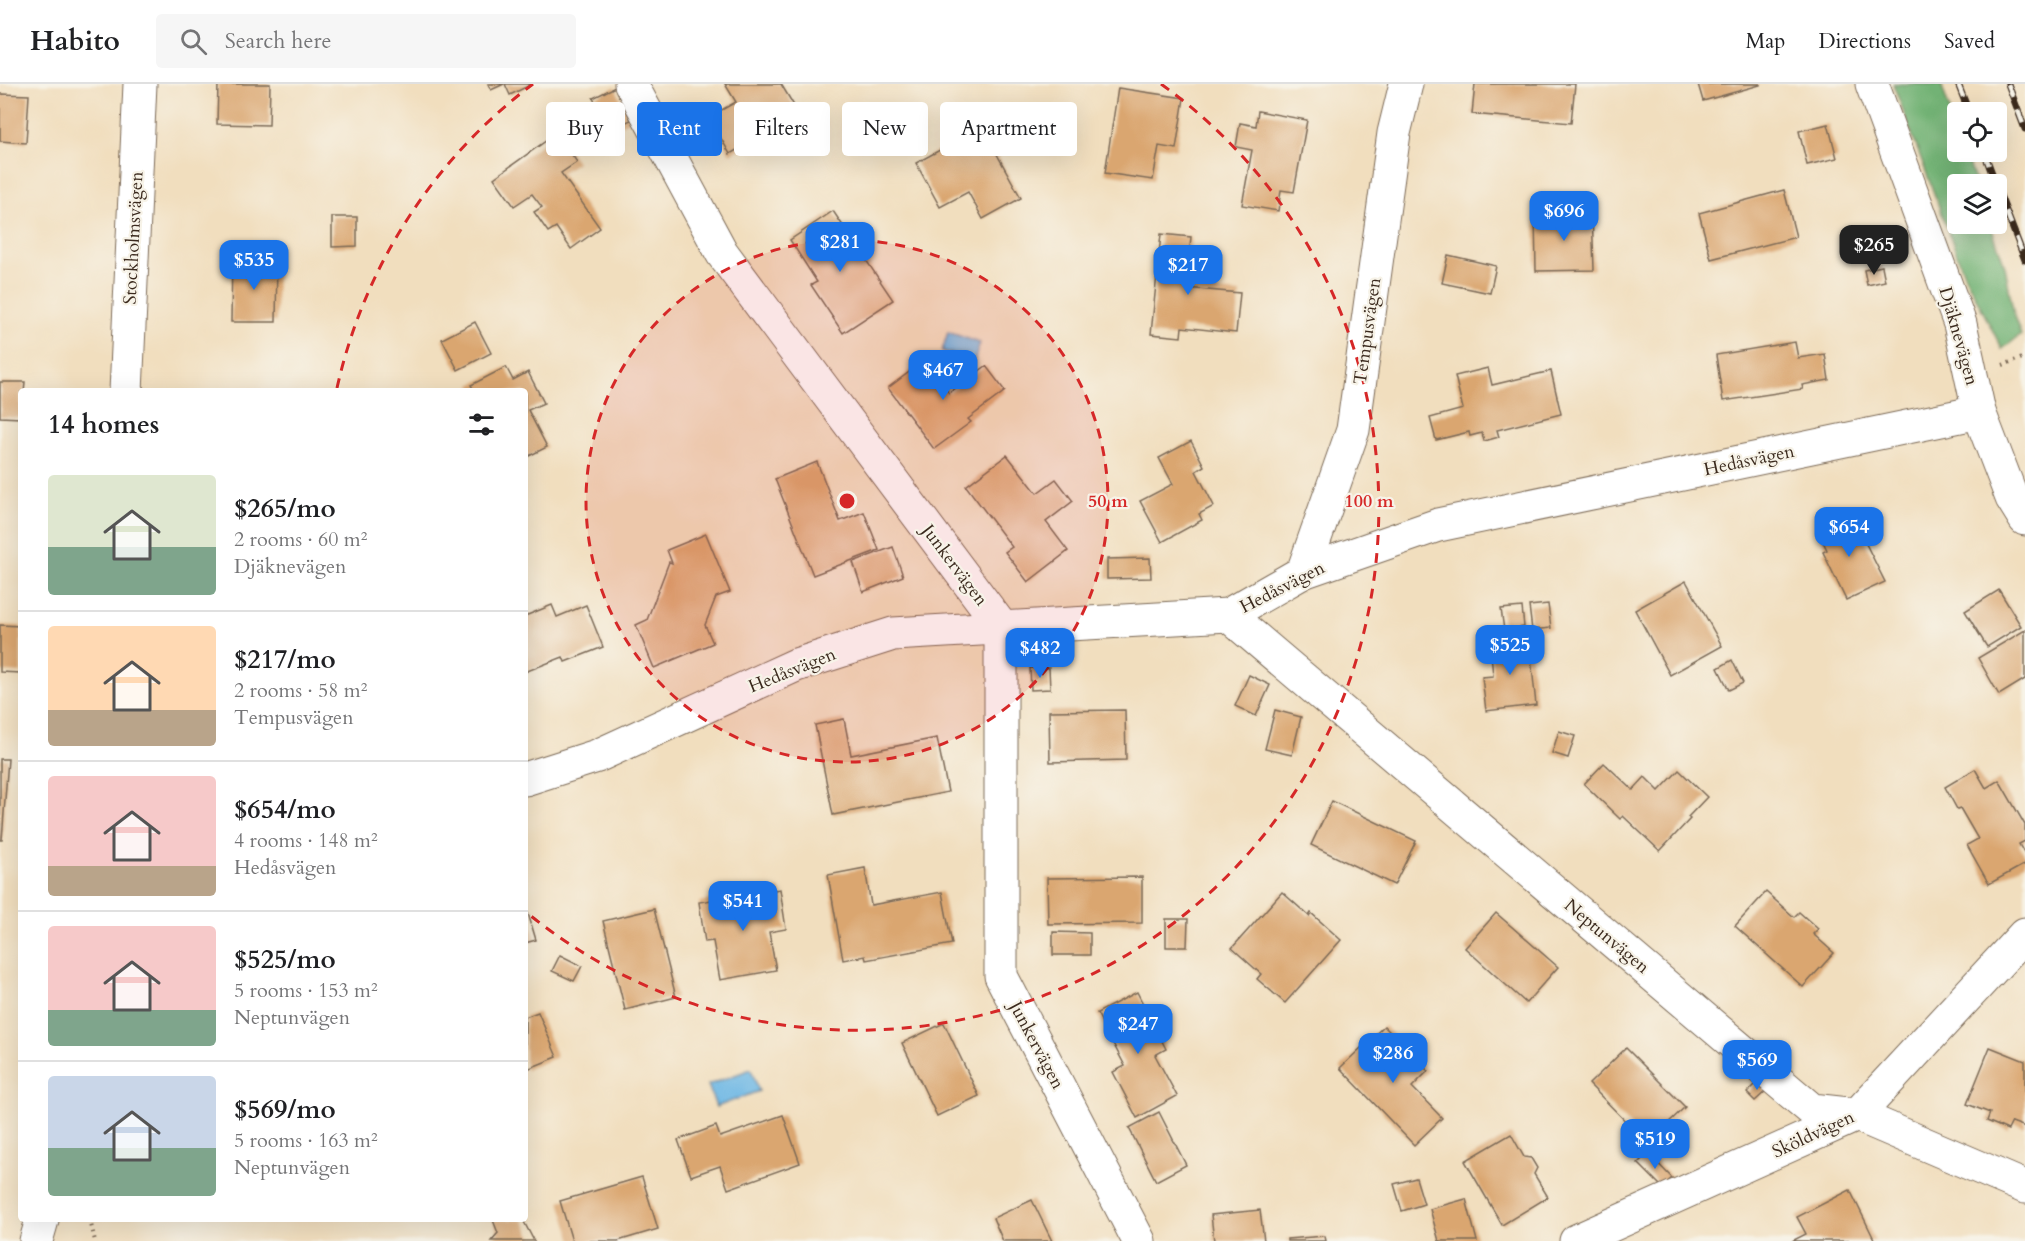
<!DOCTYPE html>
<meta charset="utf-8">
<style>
body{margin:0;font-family:Cardo,serif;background:#f6f6f6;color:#202124;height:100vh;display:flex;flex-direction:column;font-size:22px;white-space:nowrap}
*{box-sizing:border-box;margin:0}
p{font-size:20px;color:#757577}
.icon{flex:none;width:33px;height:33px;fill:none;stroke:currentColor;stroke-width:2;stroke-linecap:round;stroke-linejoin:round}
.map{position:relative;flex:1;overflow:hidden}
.side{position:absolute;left:18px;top:304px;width:510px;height:834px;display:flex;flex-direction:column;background:#fff;border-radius:6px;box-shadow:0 6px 24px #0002}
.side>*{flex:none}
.top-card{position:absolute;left:546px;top:18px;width:570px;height:54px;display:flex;gap:12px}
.buttons{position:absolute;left:1947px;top:18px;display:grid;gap:12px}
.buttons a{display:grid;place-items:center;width:60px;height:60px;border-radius:6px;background:#fff;box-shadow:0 6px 24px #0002;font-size:30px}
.price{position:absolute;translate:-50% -51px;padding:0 14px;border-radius:12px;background:#1a73e8;color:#fff;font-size:20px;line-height:39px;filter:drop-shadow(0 2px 3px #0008)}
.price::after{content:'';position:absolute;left:50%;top:36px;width:18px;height:14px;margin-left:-9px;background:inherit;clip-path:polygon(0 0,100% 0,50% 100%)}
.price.current{background:#222;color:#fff}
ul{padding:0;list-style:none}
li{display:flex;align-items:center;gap:18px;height:150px;padding:0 30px}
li+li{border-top:2px solid #e0e0e0}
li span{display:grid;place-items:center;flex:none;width:168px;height:120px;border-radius:6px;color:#555}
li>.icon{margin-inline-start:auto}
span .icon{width:72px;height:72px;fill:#fffc;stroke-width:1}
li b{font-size:26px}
h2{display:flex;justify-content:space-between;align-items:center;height:72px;padding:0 30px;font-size:26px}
.pill{padding:0 21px;border-radius:6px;background:#fff;box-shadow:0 6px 24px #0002;font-size:21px;line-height:54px}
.pill.current{background:#1a73e8;color:#fff}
header{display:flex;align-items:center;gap:36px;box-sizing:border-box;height:84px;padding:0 30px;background:#fff;border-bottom:2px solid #e0e0e0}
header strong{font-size:28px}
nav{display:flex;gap:33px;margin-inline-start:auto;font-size:21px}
.search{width:420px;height:54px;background:#f6f6f6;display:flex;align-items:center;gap:15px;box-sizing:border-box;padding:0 21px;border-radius:6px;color:#757577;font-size:22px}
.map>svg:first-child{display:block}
.forest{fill:#72b274;stroke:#566e49;stroke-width:1.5}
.water{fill:#6bb6e4;stroke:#537081;stroke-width:1.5}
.building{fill:#daa670}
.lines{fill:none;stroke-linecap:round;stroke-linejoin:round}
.minor-casing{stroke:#7b6956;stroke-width:35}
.major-casing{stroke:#7b6956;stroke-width:35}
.path{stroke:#7b6956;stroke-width:4;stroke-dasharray:1.5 4.5;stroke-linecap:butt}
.minor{stroke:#fff;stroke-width:33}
.major{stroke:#fff;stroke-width:33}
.rail-casing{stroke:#3b2a1e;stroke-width:7}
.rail{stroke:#f7f3e8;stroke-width:4.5;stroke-dasharray:14;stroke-linecap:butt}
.ring{fill:none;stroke:#d62828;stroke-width:3;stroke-dasharray:10 8}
.labels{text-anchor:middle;stroke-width:4.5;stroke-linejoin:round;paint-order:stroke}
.street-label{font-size:18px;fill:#3b2a1e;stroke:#f7f3e8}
.centre{fill:#d62828;stroke:#f7f3e8;stroke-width:3}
.ring-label{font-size:18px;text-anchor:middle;font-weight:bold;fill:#d62828;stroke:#f7f3e8;stroke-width:4.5;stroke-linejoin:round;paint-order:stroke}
</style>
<header>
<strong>Habito</strong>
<div class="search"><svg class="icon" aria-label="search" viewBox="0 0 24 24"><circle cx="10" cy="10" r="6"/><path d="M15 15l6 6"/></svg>Search here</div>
<nav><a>Map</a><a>Directions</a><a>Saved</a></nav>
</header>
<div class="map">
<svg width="2025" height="1157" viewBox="0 0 2025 1157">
<rect width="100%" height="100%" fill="#f7f3e8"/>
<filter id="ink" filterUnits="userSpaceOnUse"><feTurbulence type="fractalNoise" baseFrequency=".0167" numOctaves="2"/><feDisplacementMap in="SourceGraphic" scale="12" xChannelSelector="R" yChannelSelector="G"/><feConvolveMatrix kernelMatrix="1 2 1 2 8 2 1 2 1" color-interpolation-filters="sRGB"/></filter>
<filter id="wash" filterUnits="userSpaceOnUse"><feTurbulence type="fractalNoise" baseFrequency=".008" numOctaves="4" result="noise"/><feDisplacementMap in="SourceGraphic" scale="24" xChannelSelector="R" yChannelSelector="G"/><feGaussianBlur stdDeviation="1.35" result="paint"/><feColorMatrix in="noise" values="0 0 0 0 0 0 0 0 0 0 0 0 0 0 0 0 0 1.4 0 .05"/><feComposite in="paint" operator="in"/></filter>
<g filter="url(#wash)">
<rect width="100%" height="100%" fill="#f1debe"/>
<polygon class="forest" points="1893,0 1941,0 1957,47 1958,68 1965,68 1976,100 1958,100 1958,140 1990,140 2005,182 2014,232 2021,251 2002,265 1965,192"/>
<g class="water">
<polygon points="948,248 980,259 974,278 942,267"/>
<polygon points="751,985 759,1007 716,1023 708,1001"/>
</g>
<g id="blocks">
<g class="building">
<polygon points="218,0 270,0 269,41 217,40"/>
<polygon points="488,0 504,0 491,6"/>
<polygon points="505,0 532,0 510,11"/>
<polygon points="725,0 781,0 799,30 730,70 709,33 736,18"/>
<polygon points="1475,0 1575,0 1571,39 1472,30"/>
<polygon points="1698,0 1760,0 1760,1 1703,17"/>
<polygon points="615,3 631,36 609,46 593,14"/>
<polygon points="1118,4 1184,14 1176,65 1159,62 1153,96 1105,89"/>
<polygon points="0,10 29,11 26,59 0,57"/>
<polygon points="818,24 827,41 806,53 796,36"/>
<polygon points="1258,27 1307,36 1294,108 1281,106 1278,127 1242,121 1252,66 1236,63 1240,39 1256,42"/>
<polygon points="1828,40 1837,74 1807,81 1799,47"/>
<polygon points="982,43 1021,114 983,135 968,108 940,123 916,79"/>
<polygon points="557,49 577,78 561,89 600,144 571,165 556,143 548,148 534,128 542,123 532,110 514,122 494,94"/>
<polygon points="1784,106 1796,153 1711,175 1699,129"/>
<polygon points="833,127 893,216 843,249 811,201 817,198 790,156"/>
<polygon points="1592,128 1594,186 1536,187 1535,130"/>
<polygon points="332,133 357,133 357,162 332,163"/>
<polygon points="1161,150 1191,153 1186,204 1240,209 1236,249 1182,243 1181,253 1151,250"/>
<polygon points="1448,171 1496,182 1490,209 1442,199"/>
<polygon points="232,175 277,176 276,238 231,238"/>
<polygon points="1882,182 1885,197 1867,201 1864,186"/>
<polygon points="475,238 491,269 458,286 442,255"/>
<polygon points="1795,258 1798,274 1825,270 1829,296 1802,301 1803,305 1723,317 1716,271"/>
<polygon points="924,277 949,309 986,282 1005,307 968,335 971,338 934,365 888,304"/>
<polygon points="506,283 513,296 528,288 544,319 528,326 547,363 525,374 525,308 475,308 471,301"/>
<polygon points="1488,284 1492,301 1551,287 1561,330 1497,346 1499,353 1484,357 1482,349 1470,352 1469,348 1436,356 1430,334 1463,325 1455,292"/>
<polygon points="0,298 25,298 24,308 21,308 21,334 0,333"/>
<polygon points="1191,357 1204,382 1196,387 1214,422 1199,430 1202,436 1162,458 1140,417 1173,400 1159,374"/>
<polygon points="1007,371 1037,409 1056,395 1073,417 1046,438 1068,467 1028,498 1005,468 1012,463 966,402"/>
<polygon points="817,378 840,437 864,428 879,466 813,491 775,395"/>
<polygon points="1847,430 1857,452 1861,450 1885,498 1846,516 1823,468 1827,466 1817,445"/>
<polygon points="706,450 730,508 716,513 705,541 713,559 654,584 636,541 647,536 669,478 672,479 667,466"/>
<polygon points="893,463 903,492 863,508 853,478"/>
<polygon points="1150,474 1151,494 1107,495 1107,475"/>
<polygon points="1686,497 1722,562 1670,591 1635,526"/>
<polygon points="1999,506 2021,542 1987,563 1965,527"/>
<polygon points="1548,520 1551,544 1532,546 1529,522"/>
<polygon points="552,521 557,533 586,521 603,563 565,578 563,573 525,588 525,532"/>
<polygon points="1522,523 1524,543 1504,546 1501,525"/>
<polygon points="0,541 21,542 21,589 0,588"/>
<polygon points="2025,546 2025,595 1999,611 1978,574"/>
<polygon points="1529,554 1536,621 1486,627 1482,593 1493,592 1490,559"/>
<polygon points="1732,576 1743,599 1729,606 1718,584"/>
<polygon points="1030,584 1049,584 1050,605 1031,606"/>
<polygon points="1249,591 1270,601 1256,632 1235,622"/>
<polygon points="1125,626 1126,676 1050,678 1049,627"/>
<polygon points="1275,626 1301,633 1292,671 1265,665"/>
<polygon points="844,635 851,671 937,654 948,708 833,731 815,641"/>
<polygon points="1559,647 1575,652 1568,674 1552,669"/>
<polygon points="0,675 8,675 2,756 0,756"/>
<polygon points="1604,679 1633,706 1645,693 1659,707 1679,686 1707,713 1688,733 1690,735 1660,767 1623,732 1620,735 1584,700"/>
<polygon points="1975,685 1986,704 1999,696 2025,741 2025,757 2019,760 2025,771 2025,780 1989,800 1967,761 1978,755 1960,724 1957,725 1945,703"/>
<polygon points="1332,717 1416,757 1394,801 1311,761"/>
<polygon points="865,784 871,821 942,808 952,860 866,876 865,872 843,876 828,791"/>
<polygon points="1142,793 1142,839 1048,840 1047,794"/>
<polygon points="780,805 786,845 769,848 776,886 720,896 713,857 705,858 699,818"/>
<polygon points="1282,808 1309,832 1311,829 1341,856 1285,919 1257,895 1261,890 1232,864"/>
<polygon points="1766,808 1794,833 1799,828 1818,845 1813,850 1834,869 1803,903 1735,842"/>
<polygon points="525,819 536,856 525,859"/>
<polygon points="654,825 676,913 625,926 603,837"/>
<polygon points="1496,829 1558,883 1526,919 1465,864"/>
<polygon points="1166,835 1188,835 1187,863 1166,863"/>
<polygon points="1053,848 1090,849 1090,871 1053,871"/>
<polygon points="560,871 582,882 574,897 552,887"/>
<polygon points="1137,908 1166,965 1155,971 1177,1012 1137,1034 1113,988 1125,982 1097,929"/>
<polygon points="538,928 557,973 525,986 525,933"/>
<polygon points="944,939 979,1012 937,1032 902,959"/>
<polygon points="1384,942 1428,987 1412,1003 1442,1034 1414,1061 1340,984"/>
<polygon points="1990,963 2025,977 2025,1043 2012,1038 2008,1046 1987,1037 1990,1029 1967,1020"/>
<polygon points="1626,964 1685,1023 1647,1059 1589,1000"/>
<polygon points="1759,997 1767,1006 1755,1017 1747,1009"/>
<polygon points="1159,1028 1186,1081 1156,1097 1129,1044"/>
<polygon points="783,1031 800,1079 728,1105 720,1082 691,1092 678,1056 716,1042 720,1053"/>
<polygon points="1511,1050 1524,1073 1531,1074 1537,1084 1534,1090 1548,1113 1502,1141 1465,1077"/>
<polygon points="1648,1069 1672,1094 1662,1103 1638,1079"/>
<polygon points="642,1093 658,1145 618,1157 572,1157 560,1117"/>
<polygon points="1416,1094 1424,1120 1402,1127 1394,1100"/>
<polygon points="1850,1106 1875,1157 1792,1157 1806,1150 1797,1133"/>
<polygon points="1466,1115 1477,1157 1439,1157 1430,1125"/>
<polygon points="1032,1116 1052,1157 1003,1157 993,1134"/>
<polygon points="1260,1126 1264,1157 1214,1157 1211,1131"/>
<polygon points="493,1136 523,1136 534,1157 491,1157 498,1149"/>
<polygon points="1325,1152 1326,1157 1287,1157 1287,1155"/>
</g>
</g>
</g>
<g filter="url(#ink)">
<use href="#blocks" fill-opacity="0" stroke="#7b6956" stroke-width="1.5"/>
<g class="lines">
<g class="minor-casing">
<g id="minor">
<polyline points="631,0 722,169 1001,542 1001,892 1139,1157"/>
<polyline points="1872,0 1960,240 1979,328 2012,414 2025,435"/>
<polyline points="1303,488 1353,346 1394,49 1406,0"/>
<polyline points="1228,531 1812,1026 1857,1031 2025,1103"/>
<polyline points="525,695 597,672 796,581 893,550 1228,531 1303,488 1438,441 1979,328"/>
<polyline points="1576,1157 1857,1031 2025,850"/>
</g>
</g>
<g class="major-casing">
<g id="major">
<polyline points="126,308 140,0"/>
<polyline points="36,1157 42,1136"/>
</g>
</g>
<g class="path">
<polyline points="2003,281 2025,273"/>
<polyline points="90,1136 95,1157"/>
</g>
<use href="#minor" class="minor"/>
<use href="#major" class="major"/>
<g class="rail-casing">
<g id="rail">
<polyline points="1958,0 1969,28"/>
<polyline points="2008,0 2025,45"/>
<polyline points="1984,68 1996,100"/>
<polyline points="1996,101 2025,176"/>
</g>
</g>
<use href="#rail" class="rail"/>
</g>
</g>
<circle cx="847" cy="417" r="261" fill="#d62828" fill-opacity=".12"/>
<g class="ring">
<circle cx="847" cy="417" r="261"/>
<path d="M337 304A522 522 0 0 1 533 0M1161 0A522 522 0 1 1 526 828"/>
</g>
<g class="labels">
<g class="street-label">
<text transform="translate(133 154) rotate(-87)" y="6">Stockholmsvägen</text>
<text transform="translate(1367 247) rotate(-82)" y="6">Tempusvägen</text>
<text transform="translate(1959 252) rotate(74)" y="6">Djäknevägen</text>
<text transform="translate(1749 376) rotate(-12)" y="6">Hedåsvägen</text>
<text transform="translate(955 481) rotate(53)" y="6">Junkervägen</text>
<text transform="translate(1282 503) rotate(-27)" y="6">Hedåsvägen</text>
<text transform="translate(792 586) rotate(-22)" y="6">Hedåsvägen</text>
<text transform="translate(1607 852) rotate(40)" y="6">Neptunvägen</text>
<text transform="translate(1037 961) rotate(62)" y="6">Junkervägen</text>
<text transform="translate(1813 1050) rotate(-25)" y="6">Sköldvägen</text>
</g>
</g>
<circle cx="847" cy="417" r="9" class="centre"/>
<g class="ring-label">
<text x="1108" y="423">50 m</text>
<text x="1369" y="423">100 m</text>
</g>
</svg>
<div class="buttons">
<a><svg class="icon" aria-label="locate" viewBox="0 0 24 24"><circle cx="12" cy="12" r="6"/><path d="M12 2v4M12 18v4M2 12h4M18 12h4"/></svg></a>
<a><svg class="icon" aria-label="layers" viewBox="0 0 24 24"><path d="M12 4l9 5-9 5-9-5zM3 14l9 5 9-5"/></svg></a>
</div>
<b class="price" style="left:1564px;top:158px">$696</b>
<b class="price" style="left:840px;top:189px">$281</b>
<b class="price current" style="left:1874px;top:192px">$265</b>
<b class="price" style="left:254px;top:207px">$535</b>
<b class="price" style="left:1188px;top:212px">$217</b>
<b class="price" style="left:943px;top:317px">$467</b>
<b class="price" style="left:1849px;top:474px">$654</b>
<b class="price" style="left:1510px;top:592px">$525</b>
<b class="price" style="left:1040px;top:595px">$482</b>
<b class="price" style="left:743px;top:848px">$541</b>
<b class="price" style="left:1138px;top:971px">$247</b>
<b class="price" style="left:1393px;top:1000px">$286</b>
<b class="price" style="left:1757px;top:1007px">$569</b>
<b class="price" style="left:1655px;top:1086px">$519</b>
<div class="top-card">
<a class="pill">Buy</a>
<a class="pill current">Rent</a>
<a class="pill">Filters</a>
<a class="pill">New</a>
<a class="pill">Apartment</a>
</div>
<section class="side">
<h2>14 homes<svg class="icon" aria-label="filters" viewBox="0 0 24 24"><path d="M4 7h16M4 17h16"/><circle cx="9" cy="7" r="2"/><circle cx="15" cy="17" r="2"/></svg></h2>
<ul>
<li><span style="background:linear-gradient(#dfe7d0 60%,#7fa58c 0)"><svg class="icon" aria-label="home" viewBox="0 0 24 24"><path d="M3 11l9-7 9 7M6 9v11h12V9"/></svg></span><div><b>$265/mo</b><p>2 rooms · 60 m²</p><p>Djäknevägen</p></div></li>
<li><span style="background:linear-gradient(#ffd9b3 70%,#b9a48a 0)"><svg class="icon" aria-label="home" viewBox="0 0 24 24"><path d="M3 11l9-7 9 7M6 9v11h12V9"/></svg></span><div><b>$217/mo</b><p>2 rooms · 58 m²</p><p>Tempusvägen</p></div></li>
<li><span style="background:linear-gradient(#f6c9c9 75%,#b9a48a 0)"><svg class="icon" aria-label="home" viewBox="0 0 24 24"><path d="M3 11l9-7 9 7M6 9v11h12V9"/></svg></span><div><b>$654/mo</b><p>4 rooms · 148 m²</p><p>Hedåsvägen</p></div></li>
<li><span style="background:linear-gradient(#f6c9c9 70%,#7fa58c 0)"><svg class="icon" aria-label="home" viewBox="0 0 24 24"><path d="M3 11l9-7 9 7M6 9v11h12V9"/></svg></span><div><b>$525/mo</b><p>5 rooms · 153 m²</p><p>Neptunvägen</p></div></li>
<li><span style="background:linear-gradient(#c9d6e8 60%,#7fa58c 0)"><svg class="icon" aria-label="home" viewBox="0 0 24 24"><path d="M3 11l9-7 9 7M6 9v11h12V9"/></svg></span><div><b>$569/mo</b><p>5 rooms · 163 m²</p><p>Neptunvägen</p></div></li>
</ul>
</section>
</div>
